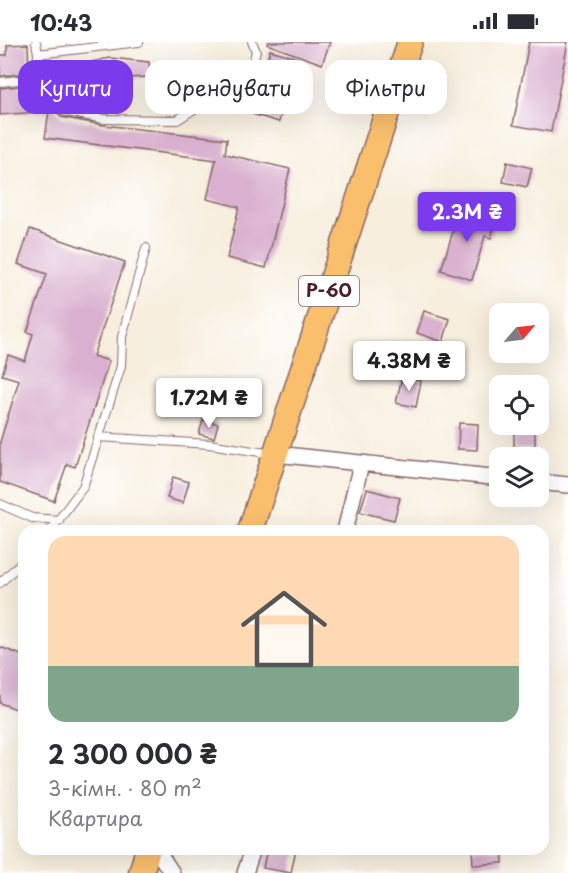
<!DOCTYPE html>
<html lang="uk">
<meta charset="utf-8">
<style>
body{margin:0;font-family:"Playpen Sans",sans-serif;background:#f2f2f3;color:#2b2b33;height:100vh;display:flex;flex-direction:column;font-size:22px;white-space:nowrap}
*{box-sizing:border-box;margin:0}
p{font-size:20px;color:#7c7c81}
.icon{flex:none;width:33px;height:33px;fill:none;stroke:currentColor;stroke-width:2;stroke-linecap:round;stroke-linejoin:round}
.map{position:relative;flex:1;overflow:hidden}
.details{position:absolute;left:18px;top:483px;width:531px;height:330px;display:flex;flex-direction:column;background:#fff;border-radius:18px;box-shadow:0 6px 24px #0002}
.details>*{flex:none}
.banner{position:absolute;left:18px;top:18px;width:532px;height:54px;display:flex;gap:12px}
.needle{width:39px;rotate:62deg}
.buttons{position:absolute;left:489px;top:261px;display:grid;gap:12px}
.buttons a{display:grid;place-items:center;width:60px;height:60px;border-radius:12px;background:#fff;box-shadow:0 6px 24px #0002;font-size:30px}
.price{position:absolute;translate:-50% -51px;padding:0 14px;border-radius:6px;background:#fff;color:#222;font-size:20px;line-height:39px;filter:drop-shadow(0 2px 3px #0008)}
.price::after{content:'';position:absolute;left:50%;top:36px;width:18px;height:14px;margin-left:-9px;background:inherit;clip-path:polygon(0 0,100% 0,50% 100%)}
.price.current{background:#7c3aed;color:#fff}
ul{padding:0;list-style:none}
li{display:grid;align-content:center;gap:12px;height:318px;padding:0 30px}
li+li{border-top:2px solid #e1e1e2}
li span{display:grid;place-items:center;height:186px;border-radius:18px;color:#555}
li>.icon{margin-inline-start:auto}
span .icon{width:108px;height:108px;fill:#fffc;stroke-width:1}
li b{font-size:26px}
.pill{padding:0 21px;border-radius:18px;background:#fff;box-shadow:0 6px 24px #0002;font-size:21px;line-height:54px}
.pill.current{background:#7c3aed;color:#fff}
.status{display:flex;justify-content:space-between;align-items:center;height:42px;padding:0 30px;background:#fff;direction:ltr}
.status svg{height:16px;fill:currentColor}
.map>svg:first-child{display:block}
.building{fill:#d9b0cf}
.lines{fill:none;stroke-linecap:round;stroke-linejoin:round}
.lane-casing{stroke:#876769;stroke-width:10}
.street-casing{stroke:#876769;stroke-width:18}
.primary-casing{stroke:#876769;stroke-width:27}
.lane{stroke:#fff;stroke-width:8}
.street{stroke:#fff;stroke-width:15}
.primary{stroke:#f9bf6d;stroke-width:24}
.labels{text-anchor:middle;stroke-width:5;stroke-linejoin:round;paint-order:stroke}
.shield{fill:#fff;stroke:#80626b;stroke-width:1.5}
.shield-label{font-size:18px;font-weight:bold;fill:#4a1f2b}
</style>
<div class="status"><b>10:43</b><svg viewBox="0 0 49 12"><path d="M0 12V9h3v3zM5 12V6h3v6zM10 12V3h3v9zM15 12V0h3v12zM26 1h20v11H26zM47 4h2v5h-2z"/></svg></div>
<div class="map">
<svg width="568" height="831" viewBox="0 0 568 831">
<rect width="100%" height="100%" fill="#fff"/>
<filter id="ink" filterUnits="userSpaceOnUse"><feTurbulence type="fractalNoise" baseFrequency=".0167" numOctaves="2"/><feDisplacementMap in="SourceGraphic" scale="12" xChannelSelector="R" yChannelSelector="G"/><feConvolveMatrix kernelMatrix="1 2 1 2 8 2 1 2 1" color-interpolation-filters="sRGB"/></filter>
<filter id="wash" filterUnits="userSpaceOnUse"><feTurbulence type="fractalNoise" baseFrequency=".008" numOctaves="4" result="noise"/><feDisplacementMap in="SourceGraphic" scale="24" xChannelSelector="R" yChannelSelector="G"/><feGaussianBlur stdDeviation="1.35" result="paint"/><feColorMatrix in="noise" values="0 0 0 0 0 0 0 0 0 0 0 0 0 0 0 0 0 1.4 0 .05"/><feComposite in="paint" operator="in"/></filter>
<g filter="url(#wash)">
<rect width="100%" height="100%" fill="#f7eedd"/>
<g id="blocks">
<g class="building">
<polygon points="268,0 330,0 322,22 267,2"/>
<polygon points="529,0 568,0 551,90 513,83"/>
<polygon points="28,2 29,31 0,34 0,13 7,13 7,3"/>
<polygon points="270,8 298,16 279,80 252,72"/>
<polygon points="110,16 149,20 150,35 100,37 100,70 65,64 52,46 61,45 58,27"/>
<polygon points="30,43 30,48 38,47 61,75 103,83 227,97 225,112 290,127 266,226 227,216 239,165 207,157 216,118 45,96 49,69 0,73 0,46"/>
<polygon points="507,120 532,126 527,145 503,140"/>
<polygon points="457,167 496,177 491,196 485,194 472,238 441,228 454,186 452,186"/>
<polygon points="30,187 125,220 93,314 109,319 75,425 67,422 54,459 0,440 0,400 19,338 2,333 8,313 25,319 33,292 27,290 47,232 18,222"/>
<polygon points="424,269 450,277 443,300 417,291"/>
<polygon points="402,335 421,339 416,365 396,361"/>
<polygon points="203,378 218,382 214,396 199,392"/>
<polygon points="459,381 478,382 477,408 458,407"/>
<rect x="514" y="382" width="21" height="25"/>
<polygon points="173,435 189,440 183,461 167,456"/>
<polygon points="367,447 400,456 394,478 360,470"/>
<polygon points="0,605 24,614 24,670 0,661"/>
<polygon points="267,807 296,807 291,831 263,826"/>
<polygon points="472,807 502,807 503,821 473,823"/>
</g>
</g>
</g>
<g filter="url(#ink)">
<use href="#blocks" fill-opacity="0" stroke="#876769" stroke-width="1.5"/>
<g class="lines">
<g class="lane-casing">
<g id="lane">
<polyline points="36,0 38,12 37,36"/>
<polyline points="38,12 139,0"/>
<polyline points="0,40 37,36 62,69 104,77 177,78 237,40 251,27 256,9 252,0"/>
<polyline points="98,395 209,402 273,412"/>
<polyline points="0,462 32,476 59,478"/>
<polyline points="50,489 83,445 121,324 122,295 146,206"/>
<polyline points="0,541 24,518"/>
</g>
</g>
<g class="street-casing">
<g id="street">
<polyline points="276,412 500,436"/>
<polyline points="538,440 568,443"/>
<polyline points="345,489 361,422"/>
<polyline points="156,807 172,831"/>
<polyline points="245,831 253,807"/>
</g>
</g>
<g class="primary-casing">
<g id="primary">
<polyline points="250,489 410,0"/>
<polyline points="141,831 148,807"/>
</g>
</g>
<use href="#lane" class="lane"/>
<use href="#street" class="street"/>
<use href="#primary" class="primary"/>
</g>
</g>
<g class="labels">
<rect class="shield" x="299" y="234" width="60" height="30" rx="4.5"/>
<g class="shield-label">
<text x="329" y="255">Р-60</text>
</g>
</g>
</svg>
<div class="buttons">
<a><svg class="needle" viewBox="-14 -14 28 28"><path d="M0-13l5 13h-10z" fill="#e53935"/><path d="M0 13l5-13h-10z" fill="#7c7c81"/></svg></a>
<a><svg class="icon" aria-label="locate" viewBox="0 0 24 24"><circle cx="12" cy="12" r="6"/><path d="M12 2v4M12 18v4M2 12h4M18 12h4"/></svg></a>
<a><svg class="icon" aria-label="layers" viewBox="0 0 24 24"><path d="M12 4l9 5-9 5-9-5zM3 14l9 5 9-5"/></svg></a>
</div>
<b class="price current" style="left:467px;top:201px">2.3M ₴</b>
<b class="price" style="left:409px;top:350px">4.38M ₴</b>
<b class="price" style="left:209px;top:387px">1.72M ₴</b>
<div class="banner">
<a class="pill current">Купити</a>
<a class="pill">Орендувати</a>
<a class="pill">Фільтри</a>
</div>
<section class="details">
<ul>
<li><span style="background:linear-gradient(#ffd9b3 70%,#7fa58c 0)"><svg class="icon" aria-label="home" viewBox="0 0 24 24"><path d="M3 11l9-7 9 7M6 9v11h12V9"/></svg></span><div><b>2 300 000 ₴</b><p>3-кімн. · 80 m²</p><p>Квартира</p></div></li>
</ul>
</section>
</div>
